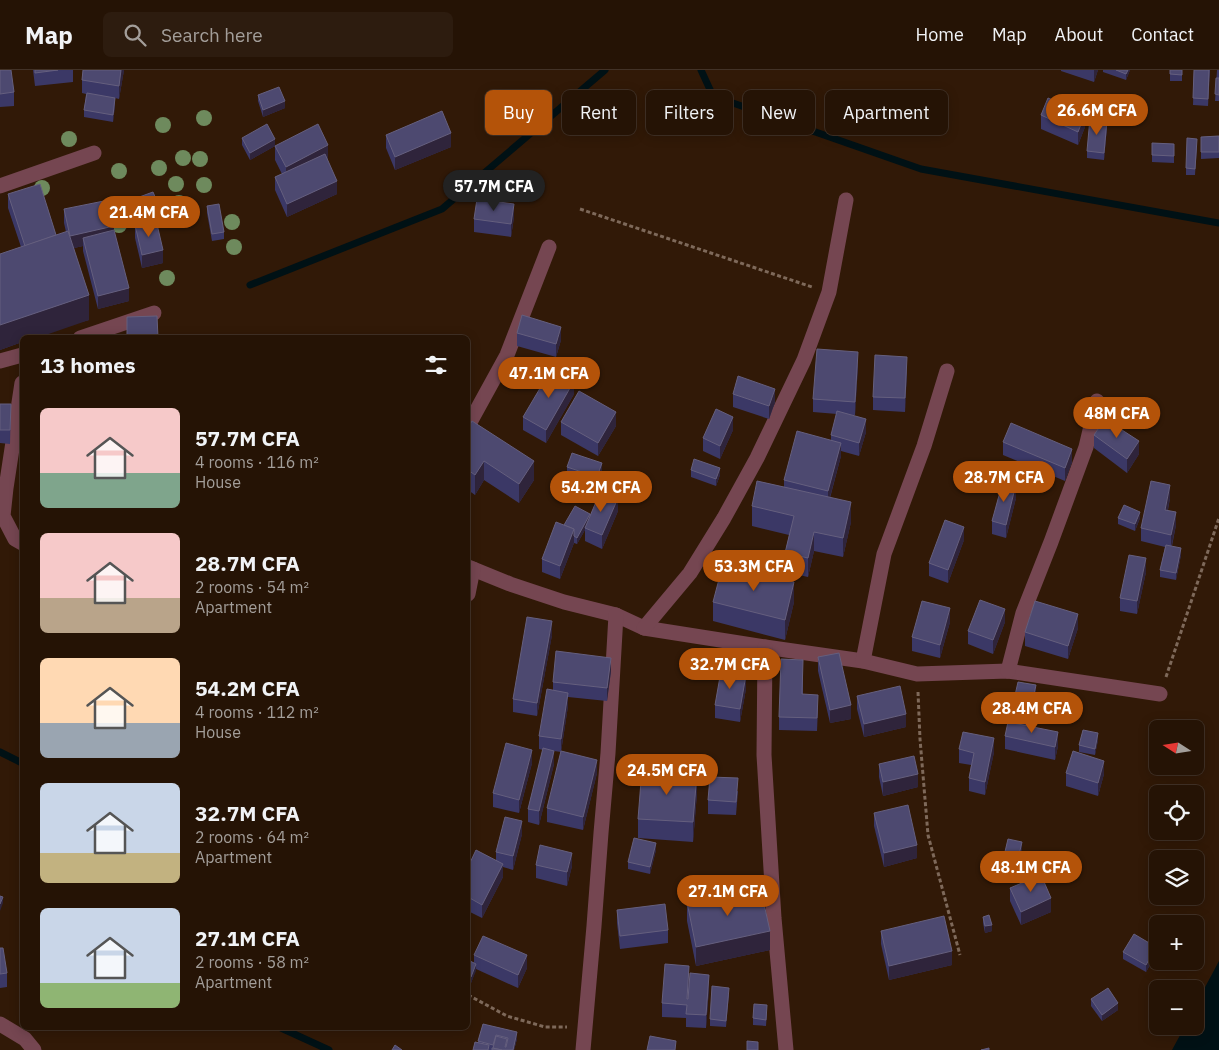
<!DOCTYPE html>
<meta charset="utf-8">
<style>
body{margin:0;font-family:"IBM Plex Sans",sans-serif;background:#2d1c0f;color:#f1f3f6;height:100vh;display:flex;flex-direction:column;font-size:19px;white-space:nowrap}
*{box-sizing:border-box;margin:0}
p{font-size:16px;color:#a39e9a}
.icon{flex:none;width:28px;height:28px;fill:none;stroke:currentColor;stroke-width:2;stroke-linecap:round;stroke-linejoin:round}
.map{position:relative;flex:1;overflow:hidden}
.panel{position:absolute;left:20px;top:265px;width:450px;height:695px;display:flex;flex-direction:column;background:#251305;border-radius:8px;box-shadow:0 2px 12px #0003,0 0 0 1px #423227}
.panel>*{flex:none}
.guide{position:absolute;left:485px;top:20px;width:475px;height:45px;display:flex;gap:10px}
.needle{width:32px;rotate:282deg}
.fabs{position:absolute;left:1149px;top:650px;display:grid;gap:10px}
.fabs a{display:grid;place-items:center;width:55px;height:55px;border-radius:8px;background:#251305;box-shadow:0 2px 12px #0003,0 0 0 1px #423227;font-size:25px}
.price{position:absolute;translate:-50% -42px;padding:0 11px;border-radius:18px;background:#b45309;color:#fff;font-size:16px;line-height:32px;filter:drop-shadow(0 1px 2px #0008)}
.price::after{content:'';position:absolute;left:50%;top:30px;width:15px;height:11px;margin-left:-8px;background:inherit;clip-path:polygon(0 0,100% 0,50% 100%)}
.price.selected{background:#222;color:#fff}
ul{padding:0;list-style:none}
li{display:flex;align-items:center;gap:15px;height:125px;padding:0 20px}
li span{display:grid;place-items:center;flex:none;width:140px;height:100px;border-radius:8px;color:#555}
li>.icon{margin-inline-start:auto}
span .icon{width:60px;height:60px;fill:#fffc;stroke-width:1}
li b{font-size:21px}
h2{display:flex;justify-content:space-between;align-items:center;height:60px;padding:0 20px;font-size:21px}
.pill{padding:0 18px;border-radius:8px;background:#251305;box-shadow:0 2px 12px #0003,0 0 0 1px #423227;font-size:18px;line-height:45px}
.pill.selected{background:#b45309;color:#fff}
header{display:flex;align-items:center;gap:30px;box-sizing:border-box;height:70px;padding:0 25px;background:#251305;border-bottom:1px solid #423227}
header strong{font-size:24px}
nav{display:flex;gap:28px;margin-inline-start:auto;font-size:18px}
.search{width:350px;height:45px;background:#2d1c0f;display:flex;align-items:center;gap:12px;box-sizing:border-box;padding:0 18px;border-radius:8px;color:#a39e9a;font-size:19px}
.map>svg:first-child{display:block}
.water{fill:#001115}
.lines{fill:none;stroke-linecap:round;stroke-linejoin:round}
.stream{stroke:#001115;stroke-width:7}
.path{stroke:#7e695a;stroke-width:3;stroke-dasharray:4 2.5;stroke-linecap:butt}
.minor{stroke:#754651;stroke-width:15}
.tree{fill:#6e8a5d}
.wall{fill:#3b3866}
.shaded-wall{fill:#2f243b}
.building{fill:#4d4970;stroke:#655f7e}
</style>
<header>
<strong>Map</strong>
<div class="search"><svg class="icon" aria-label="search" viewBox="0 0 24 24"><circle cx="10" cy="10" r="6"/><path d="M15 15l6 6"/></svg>Search here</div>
<nav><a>Home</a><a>Map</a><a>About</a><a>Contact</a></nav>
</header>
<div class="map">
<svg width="1219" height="980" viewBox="0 0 1219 980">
<rect width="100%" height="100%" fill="#311907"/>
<polygon class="water" points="1219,891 1219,980 1172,980 1185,956 1195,956 1195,936"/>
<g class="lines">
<g class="stream">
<polyline points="701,0 713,26 921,99 1219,153"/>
<polyline points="250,215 442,139 605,0"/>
<polyline points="0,682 22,693"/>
<polyline points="281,958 329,980"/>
</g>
<g class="path">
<polyline points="580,139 812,217"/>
<polyline points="1166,607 1219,448"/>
<polyline points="918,622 920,669 928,765 960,885"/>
<polyline points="468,925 507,946 545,957 567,957"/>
</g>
<g class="minor">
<polyline points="0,116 94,83"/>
<polyline points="80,268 154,243"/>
<polyline points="0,291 22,285"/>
<polyline points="22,313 6,418 3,446 15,469 22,473"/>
<polyline points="468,356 507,285 549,177"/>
<polyline points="468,497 510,514 564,532 616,545 644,558 765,577 863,591 917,604 1008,601 1160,624"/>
<polyline points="468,524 473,499"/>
<polyline points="644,558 690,503 724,448 757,388 804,290 829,222 846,130"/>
<polyline points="765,577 764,685 774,848 786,980"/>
<polyline points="863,591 884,484 924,376 947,301"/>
<polyline points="1008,601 1023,543 1051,472 1086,377 1097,331"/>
<polyline points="0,954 25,969 34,980"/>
<polyline points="583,980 594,856 601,763 608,683 616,545"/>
</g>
</g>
<g class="tree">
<circle cx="204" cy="48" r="8"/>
<circle cx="163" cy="55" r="8"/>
<circle cx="69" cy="69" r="8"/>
<circle cx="183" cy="88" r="8"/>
<circle cx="200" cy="89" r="8"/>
<circle cx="159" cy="98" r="8"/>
<circle cx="119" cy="101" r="8"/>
<circle cx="176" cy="114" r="8"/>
<circle cx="204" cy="115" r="8"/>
<circle cx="42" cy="118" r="8"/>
<circle cx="179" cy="133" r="8"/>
<circle cx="232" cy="152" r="8"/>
<circle cx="119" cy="155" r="8"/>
<circle cx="234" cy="177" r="8"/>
<circle cx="167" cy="208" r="8"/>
</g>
<g class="wall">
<polygon points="0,0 14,22 14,36 0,37"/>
<polygon points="33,0 73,0 73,12 35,16"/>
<polygon points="83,0 124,0 119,29 115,28 115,35 113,52 84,47 84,40 86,24 82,23 82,10"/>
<polygon points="1061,0 1098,0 1094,12 1061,1"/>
<polygon points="1103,0 1130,0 1126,10 1103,2"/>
<rect x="1170" y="0" width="12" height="11"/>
<polygon points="1194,0 1210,0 1208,36 1193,35"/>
<polygon points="1217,0 1219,0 1219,31 1215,31"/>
<polygon points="258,25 285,38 263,47 258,31"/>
<polygon points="1041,45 1085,57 1078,75 1041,59"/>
<polygon points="1107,57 1104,90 1087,88 1087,81"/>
<polygon points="386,65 451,77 395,100 386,78"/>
<polygon points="1219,66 1219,88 1201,89 1201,67"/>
<polygon points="242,68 275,76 250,90 242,75"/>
<polygon points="1152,73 1174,74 1174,93 1152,92"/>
<polygon points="275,76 328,88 327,89 337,124 287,147 275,120 275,107 282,104 275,90"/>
<polygon points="1197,76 1195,105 1186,105 1186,98"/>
<polygon points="8,124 56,165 66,162 64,153 64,139 114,160 129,231 98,239 83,181 83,176 74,178 89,250 22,268 22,272 0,280 21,177 8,138"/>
<polygon points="131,130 159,142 137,151 131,137"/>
<polygon points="207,136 224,162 224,169 212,171 207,143"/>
<polygon points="514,147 511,167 474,162 474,149"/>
<polygon points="135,155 163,193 142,198 135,168"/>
<polygon points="517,263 561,270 556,287 517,276"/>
<polygon points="858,295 855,345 850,345 866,362 859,386 841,381 841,386 830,428 851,452 843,487 814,481 808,507 785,502 785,483 789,465 752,456 752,436 784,417 784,410 831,370 831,365 837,344 813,342 813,329"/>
<polygon points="907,300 905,342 873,340 873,327"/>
<polygon points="574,324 546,373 523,360 523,347"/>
<polygon points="733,324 775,332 769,349 733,337"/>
<polygon points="0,334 11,334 10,374 0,373"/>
<polygon points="561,352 616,356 598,386 561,365"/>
<polygon points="468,358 534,410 519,433 484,410 475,425 468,420"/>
<polygon points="733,360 720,389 703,381 703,368"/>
<polygon points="1094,365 1139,384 1127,403 1094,378"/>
<polygon points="1003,372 1072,392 1065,411 1003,385"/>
<polygon points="567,397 602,400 597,414 567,404"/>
<polygon points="691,400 720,405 716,416 691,407"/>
<polygon points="1016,428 1006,468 992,464 992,451"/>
<polygon points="1170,428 1168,440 1176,455 1172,476 1181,485 1176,510 1160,507 1160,500 1165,477 1141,471 1141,458"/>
<polygon points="618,441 602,479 585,471 585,460 577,474 574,473 560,509 542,502 542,489 564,455 590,444"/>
<polygon points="1118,448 1140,448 1135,461 1118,454"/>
<polygon points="964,470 948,513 929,506 929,493"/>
<polygon points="1146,502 1137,544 1120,541 1120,528"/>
<polygon points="713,532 794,532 785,570 713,551"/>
<polygon points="950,552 940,588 912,581 912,567"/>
<polygon points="1005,552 993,584 968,574 968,561"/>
<polygon points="1078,558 1068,589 1025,576 1025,562"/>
<polygon points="552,565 537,646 513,642 513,629"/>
<polygon points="818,587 851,649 830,653 818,601"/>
<polygon points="611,601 607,631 568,627 568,636 561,682 554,681 554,694 539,755 528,752 528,739 543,680 539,679 539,666 553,620 553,612"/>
<polygon points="803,603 803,624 818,638 817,661 779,660 779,647"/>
<polygon points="746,619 740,652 715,648 715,635"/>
<polygon points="857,626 906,657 864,667 857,639"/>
<polygon points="1036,629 1030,656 1058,676 1055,690 1005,679 1005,666 1011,652 1011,643"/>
<polygon points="1070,633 1065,654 1052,651 1052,645"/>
<polygon points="1098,670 1095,685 1079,682 1079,675"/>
<polygon points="959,679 994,682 985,725 969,721 969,708 971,695 959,693"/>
<polygon points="532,693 519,743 493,737 493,723"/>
<polygon points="879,694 918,717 883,726 879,707"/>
<polygon points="597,703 583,760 547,752 547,738"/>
<polygon points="1066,703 1104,704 1098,726 1066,716"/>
<polygon points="738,721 736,745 708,744 708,730"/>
<polygon points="697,723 693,772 638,768 638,749"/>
<polygon points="874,743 917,788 884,797 874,756"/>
<polygon points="522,764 513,800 503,797 503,807 482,848 468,841 468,797 496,790 496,782"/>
<polygon points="1022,778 1018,796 1004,793 1004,786"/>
<polygon points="656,780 650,804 628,799 628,792"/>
<polygon points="536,795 572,796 567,816 536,808"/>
<polygon points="1010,818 1051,842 1021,855 1010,831"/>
<polygon points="687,832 770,880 696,896 687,851"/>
<polygon points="617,840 668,860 668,873 620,879 617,853"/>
<polygon points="983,847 992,861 985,863 983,853"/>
<polygon points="881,861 952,895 889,910 881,874"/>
<polygon points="0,878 7,903 7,917 0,918"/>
<polygon points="1123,882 1156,884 1146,902 1123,889"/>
<polygon points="474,885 527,898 518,918 476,899 471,913 468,912 468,890 474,893"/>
<polygon points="689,910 709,918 706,958 686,957 686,948 662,947 662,933"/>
<polygon points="729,924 726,957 710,956 710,949"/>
<polygon points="1091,929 1118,940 1102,951 1091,936"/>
<polygon points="767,942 766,956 753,955 753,948"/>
<polygon points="483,954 517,969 514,980 473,980 478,972"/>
</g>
<g class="shaded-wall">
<polygon points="121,0 124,0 119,29 119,16"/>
<polygon points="1094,0 1098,0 1094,12"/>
<polygon points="1128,0 1130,0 1126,10 1126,4"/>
<polygon points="115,28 115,35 113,52 113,45"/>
<polygon points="285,31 285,38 263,47 263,40"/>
<polygon points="1085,44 1085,57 1078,75 1078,62"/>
<polygon points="1107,50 1107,57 1104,90 1104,83"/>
<polygon points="451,63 451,77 395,100 395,87"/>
<polygon points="275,69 275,76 250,90 250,83"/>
<polygon points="328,75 328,88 286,110 286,97"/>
<polygon points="337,111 337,124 287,147 287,134"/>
<polygon points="514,134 514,147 511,167 511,154"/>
<polygon points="159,136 159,142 137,151 137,144"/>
<polygon points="114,156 114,169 83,168 83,176 70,179 70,166"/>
<polygon points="163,180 163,193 142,198 142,185"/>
<polygon points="129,218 129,231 98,239 98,226"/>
<polygon points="89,225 89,250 37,268 22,268 22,272 0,280 0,255"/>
<polygon points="561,257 561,270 556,287 556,274"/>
<polygon points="858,282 858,295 855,345 855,332"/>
<polygon points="907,287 907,300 905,342 905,328"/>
<polygon points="574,311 574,324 546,373 546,360"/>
<polygon points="775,319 775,332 769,349 769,336"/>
<polygon points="616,342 616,356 598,386 598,373"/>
<polygon points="733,347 733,360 720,389 720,376"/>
<polygon points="866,349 866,362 859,386 859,373"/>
<polygon points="1139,371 1139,384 1127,403 1127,389"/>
<polygon points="841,373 841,386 828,434 828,421"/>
<polygon points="1072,379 1072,392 1065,411 1065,398"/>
<polygon points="484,391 484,410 475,425 475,405"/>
<polygon points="534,391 534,410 519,433 519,414"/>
<polygon points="602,393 602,400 597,414 597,407"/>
<polygon points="720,398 720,405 716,416 716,409"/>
<polygon points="1016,414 1016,428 1006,468 1006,455"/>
<polygon points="1170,415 1170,428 1165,453 1165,440"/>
<polygon points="618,428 618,441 602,479 602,465"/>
<polygon points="851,432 851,452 843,487 843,468"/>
<polygon points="1140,442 1140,448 1135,461 1135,454"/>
<polygon points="1176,442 1176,455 1171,478 1171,465"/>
<polygon points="590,444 590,451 585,458 585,460 577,474 577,468"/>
<polygon points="964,457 964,470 948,513 948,500"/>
<polygon points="574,459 574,473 560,509 560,496"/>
<polygon points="814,462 814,481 808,507 808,488"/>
<polygon points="1181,478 1181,485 1176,510 1176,503"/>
<polygon points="1146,488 1146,502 1137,544 1137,531"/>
<polygon points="794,512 794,532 785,570 785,550"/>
<polygon points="950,538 950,552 940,588 940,575"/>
<polygon points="1005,539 1005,552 993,584 993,570"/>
<polygon points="1078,544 1078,558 1068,589 1068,576"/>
<polygon points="552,551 552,565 537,646 537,633"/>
<polygon points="611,588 611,601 607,631 607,618"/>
<polygon points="746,605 746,619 740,652 740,639"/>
<polygon points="1036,615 1036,629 1029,660 1029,647"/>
<polygon points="568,623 568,636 561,682 561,669"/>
<polygon points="1070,626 1070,633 1065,654 1065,647"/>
<polygon points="851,635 851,649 830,653 830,640"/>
<polygon points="906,644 906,657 864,667 864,654"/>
<polygon points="1058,662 1058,676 1055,690 1055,677"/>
<polygon points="1098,663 1098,670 1095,685 1095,679"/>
<polygon points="994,668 994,682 985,725 985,712"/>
<polygon points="532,680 532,693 519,743 519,730"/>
<polygon points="554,681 554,694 539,755 539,741"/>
<polygon points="597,690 597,703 583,760 583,747"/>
<polygon points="1104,691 1104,704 1098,726 1098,713"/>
<polygon points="697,703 697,723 693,772 693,752"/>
<polygon points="918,704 918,717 883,726 883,712"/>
<polygon points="522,751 522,764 513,800 513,786"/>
<polygon points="1022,772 1022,778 1018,796 1018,789"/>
<polygon points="656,773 656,780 650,804 650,797"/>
<polygon points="917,775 917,788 884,797 884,783"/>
<polygon points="572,783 572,796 567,816 567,802"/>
<polygon points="503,794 503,807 482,848 482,835"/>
<polygon points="3,827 3,833 0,841 0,834"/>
<polygon points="1051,828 1051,842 1021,855 1021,842"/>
<polygon points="992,855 992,861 985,863 985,856"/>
<polygon points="469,858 469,872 468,878 468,865"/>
<polygon points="770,861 770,880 696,896 696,877"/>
<polygon points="1156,877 1156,884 1146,902 1146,895"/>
<polygon points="952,881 952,895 889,910 889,896"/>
<polygon points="527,885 527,898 518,918 518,905"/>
<polygon points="476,894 476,901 471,913 471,907"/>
<polygon points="689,896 689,910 687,936 687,929"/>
<polygon points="709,905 709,918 706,958 706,945"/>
<polygon points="1118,933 1118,940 1102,951 1102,945"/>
<polygon points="517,962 517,969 514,980 513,980"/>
</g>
<g class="building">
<polygon points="0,0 11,0 14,22 0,24"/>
<polygon points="35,0 58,0 35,3"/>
<polygon points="83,0 121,0 119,16 82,10"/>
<polygon points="1116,0 1128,0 1126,4"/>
<polygon points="1170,0 1182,0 1182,5 1170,4"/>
<polygon points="1194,0 1209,0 1208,29 1193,28"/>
<polygon points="1216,8 1219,8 1219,25 1215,24"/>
<polygon points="279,17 285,31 263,40 258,25"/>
<polygon points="87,23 115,28 113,45 84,40"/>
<polygon points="1048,28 1085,44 1078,62 1041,45"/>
<polygon points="442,41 451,63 395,87 386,65"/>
<polygon points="1090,48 1107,50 1104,83 1087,81"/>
<polygon points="267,54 275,69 250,83 242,68"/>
<polygon points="318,54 328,75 286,97 275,76"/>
<polygon points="1219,66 1219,82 1201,82 1201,67"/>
<polygon points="1187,68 1197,69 1195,99 1186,98"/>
<polygon points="1152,73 1174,74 1174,86 1152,85"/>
<polygon points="325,84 337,111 287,134 275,107"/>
<polygon points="40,114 56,165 25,176 8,124"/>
<polygon points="153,122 159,136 137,144 131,130"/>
<polygon points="477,129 514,134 511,154 474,149"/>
<polygon points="109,130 114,156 70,166 64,139"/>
<polygon points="219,134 224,162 212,164 207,136"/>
<polygon points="156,150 163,180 142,185 135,155"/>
<polygon points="114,160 129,218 98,226 83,168"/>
<polygon points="68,161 89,225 0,255 0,184"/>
<polygon points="522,245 561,257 556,274 517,263"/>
<polygon points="157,246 158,268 127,268 127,247"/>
<polygon points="817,279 858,282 855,332 813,329"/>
<polygon points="875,285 907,287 905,328 873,327"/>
<polygon points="552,298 574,311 546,360 523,347"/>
<polygon points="738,306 775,319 769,336 733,324"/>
<polygon points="579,321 616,342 598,373 561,352"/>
<polygon points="0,334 11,334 10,360 0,360"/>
<polygon points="716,339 733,347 720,376 703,368"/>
<polygon points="837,341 866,349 859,373 831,365"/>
<polygon points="1105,349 1139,371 1127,389 1094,365"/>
<polygon points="472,351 534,391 519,414 484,391 475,405 468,400 468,358"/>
<polygon points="1011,353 1072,379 1065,398 1003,372"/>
<polygon points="797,361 841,373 828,421 784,410"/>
<polygon points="572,383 602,393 597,407 567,397"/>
<polygon points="694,389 720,398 716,409 691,400"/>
<polygon points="757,411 851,432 843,468 814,462 808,488 785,483 794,446 752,436"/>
<polygon points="1003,411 1016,414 1006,455 992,451"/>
<polygon points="1151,411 1170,415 1165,440 1176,442 1171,465 1141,458"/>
<polygon points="601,420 618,428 602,465 585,458"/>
<polygon points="1124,435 1140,442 1135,454 1118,448"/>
<polygon points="575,436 590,444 577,468 574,466 574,459 564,455"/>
<polygon points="945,450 964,457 948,500 929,493"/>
<polygon points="556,452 574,459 560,496 542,489"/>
<polygon points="1166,475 1181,478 1176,503 1160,500"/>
<polygon points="1129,485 1146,488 1137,531 1120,528"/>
<polygon points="723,494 794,512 785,550 713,532"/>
<polygon points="980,530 1005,539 993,570 968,561"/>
<polygon points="922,531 950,538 940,575 912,567"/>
<polygon points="1035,531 1078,544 1068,576 1025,562"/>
<polygon points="527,547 552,551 537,633 513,629"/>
<polygon points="556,581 611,588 607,618 553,612"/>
<polygon points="839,583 851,635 830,640 818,587"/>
<polygon points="781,589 803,590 802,624 818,625 817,648 779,647"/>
<polygon points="721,601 746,605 740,639 715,635"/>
<polygon points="1018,612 1036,615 1029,647 1011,643"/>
<polygon points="900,616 906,644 864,654 857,626"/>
<polygon points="547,619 568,623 561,669 539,666"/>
<polygon points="1056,623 1070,626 1065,647 1052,645"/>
<polygon points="1008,652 1058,662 1055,677 1005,666"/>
<polygon points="1083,660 1098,663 1095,679 1079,675"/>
<polygon points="963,662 994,668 985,712 969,708 974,683 959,679"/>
<polygon points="506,673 532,680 519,730 493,723"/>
<polygon points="543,678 554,681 539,741 528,739"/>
<polygon points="561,681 597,690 583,747 547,738"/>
<polygon points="1073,681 1104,691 1098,713 1066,703"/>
<polygon points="914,686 918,704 883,712 879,694"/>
<polygon points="642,699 697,703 693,752 638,749"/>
<polygon points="710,707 738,708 736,732 708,730"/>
<polygon points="908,735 917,775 884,783 874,743"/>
<polygon points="505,747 522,751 513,786 496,782"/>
<polygon points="634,768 656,773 650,797 628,792"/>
<polygon points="1008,769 1022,772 1018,789 1004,786"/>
<polygon points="540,775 572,783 567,802 536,795"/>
<polygon points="476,780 503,794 482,835 468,827 468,797"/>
<polygon points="1041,805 1051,828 1021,842 1010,818"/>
<polygon points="760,816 770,861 696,877 687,832"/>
<polygon points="0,826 3,827 0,834"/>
<polygon points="665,834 668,860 620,866 617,840"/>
<polygon points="989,845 992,855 985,856 983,847"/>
<polygon points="944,846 952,881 889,896 881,861"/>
<polygon points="1134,864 1156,877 1146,895 1123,882"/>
<polygon points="483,866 527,885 518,905 474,885"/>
<polygon points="0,878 3,878 7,903 0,904"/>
<polygon points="468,890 476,894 471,907 468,905"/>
<polygon points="665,894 689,896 687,929 688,929 690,903 709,905 706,945 686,944 687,935 662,933"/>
<polygon points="712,916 729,918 726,951 710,949"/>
<polygon points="1108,918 1118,933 1102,945 1091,929"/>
<polygon points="754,934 767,935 766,950 753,948"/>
<polygon points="483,954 517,962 513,980 502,980 493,978 496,966 507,969 505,977 506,977 508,968 496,965 493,975 478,971"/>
<polygon points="650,966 676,971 675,980 647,980"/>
<polygon points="747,971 758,972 758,980 747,980"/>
<polygon points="475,972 489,975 488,980 473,980"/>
<polygon points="395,975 402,980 392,980"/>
<polygon points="492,978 502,980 492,980"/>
<polygon points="989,978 989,980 981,980"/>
</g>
</svg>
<div class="fabs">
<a><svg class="needle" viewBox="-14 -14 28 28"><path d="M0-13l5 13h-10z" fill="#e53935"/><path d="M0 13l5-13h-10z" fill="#a39e9a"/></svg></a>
<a><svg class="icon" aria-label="locate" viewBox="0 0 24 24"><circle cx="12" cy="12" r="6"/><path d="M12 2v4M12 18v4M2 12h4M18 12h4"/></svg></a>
<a><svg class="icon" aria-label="layers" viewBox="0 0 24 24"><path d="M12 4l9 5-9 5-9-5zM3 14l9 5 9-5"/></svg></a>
<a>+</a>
<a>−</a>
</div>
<b class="price" style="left:1097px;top:66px">26.6M CFA</b>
<b class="price selected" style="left:494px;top:142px">57.7M CFA</b>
<b class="price" style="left:149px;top:168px">21.4M CFA</b>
<b class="price" style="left:549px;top:329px">47.1M CFA</b>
<b class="price" style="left:1117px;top:369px">48M CFA</b>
<b class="price" style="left:1004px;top:433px">28.7M CFA</b>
<b class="price" style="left:601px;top:443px">54.2M CFA</b>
<b class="price" style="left:754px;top:522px">53.3M CFA</b>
<b class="price" style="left:730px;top:620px">32.7M CFA</b>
<b class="price" style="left:1032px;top:664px">28.4M CFA</b>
<b class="price" style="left:667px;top:726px">24.5M CFA</b>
<b class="price" style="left:1031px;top:823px">48.1M CFA</b>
<b class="price" style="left:728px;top:847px">27.1M CFA</b>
<div class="guide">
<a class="pill selected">Buy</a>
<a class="pill">Rent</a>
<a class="pill">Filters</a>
<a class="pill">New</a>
<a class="pill">Apartment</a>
</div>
<section class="panel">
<h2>13 homes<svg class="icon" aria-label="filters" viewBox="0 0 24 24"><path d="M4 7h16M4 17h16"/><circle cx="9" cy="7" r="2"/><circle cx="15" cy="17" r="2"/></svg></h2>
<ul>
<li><span style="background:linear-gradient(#f6c9c9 65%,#7fa58c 0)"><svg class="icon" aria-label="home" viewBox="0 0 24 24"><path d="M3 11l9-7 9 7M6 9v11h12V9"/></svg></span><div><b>57.7M CFA</b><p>4 rooms · 116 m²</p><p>House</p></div></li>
<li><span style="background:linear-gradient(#f6c9c9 65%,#b9a48a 0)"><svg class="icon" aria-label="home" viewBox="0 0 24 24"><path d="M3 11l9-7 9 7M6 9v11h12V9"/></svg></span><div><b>28.7M CFA</b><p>2 rooms · 54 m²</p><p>Apartment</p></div></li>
<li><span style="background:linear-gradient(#ffd9b3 65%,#9aa5b1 0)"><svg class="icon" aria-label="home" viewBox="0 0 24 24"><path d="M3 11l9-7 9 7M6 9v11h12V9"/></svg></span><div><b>54.2M CFA</b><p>4 rooms · 112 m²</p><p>House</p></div></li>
<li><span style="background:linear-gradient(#c9d6e8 70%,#c2b280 0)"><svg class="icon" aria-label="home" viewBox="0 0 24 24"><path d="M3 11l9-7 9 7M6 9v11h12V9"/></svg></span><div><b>32.7M CFA</b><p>2 rooms · 64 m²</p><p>Apartment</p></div></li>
<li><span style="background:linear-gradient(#c9d6e8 75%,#8fb573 0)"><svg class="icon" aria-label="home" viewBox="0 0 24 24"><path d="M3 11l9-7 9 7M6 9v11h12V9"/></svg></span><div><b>27.1M CFA</b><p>2 rooms · 58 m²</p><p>Apartment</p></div></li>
</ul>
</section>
</div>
